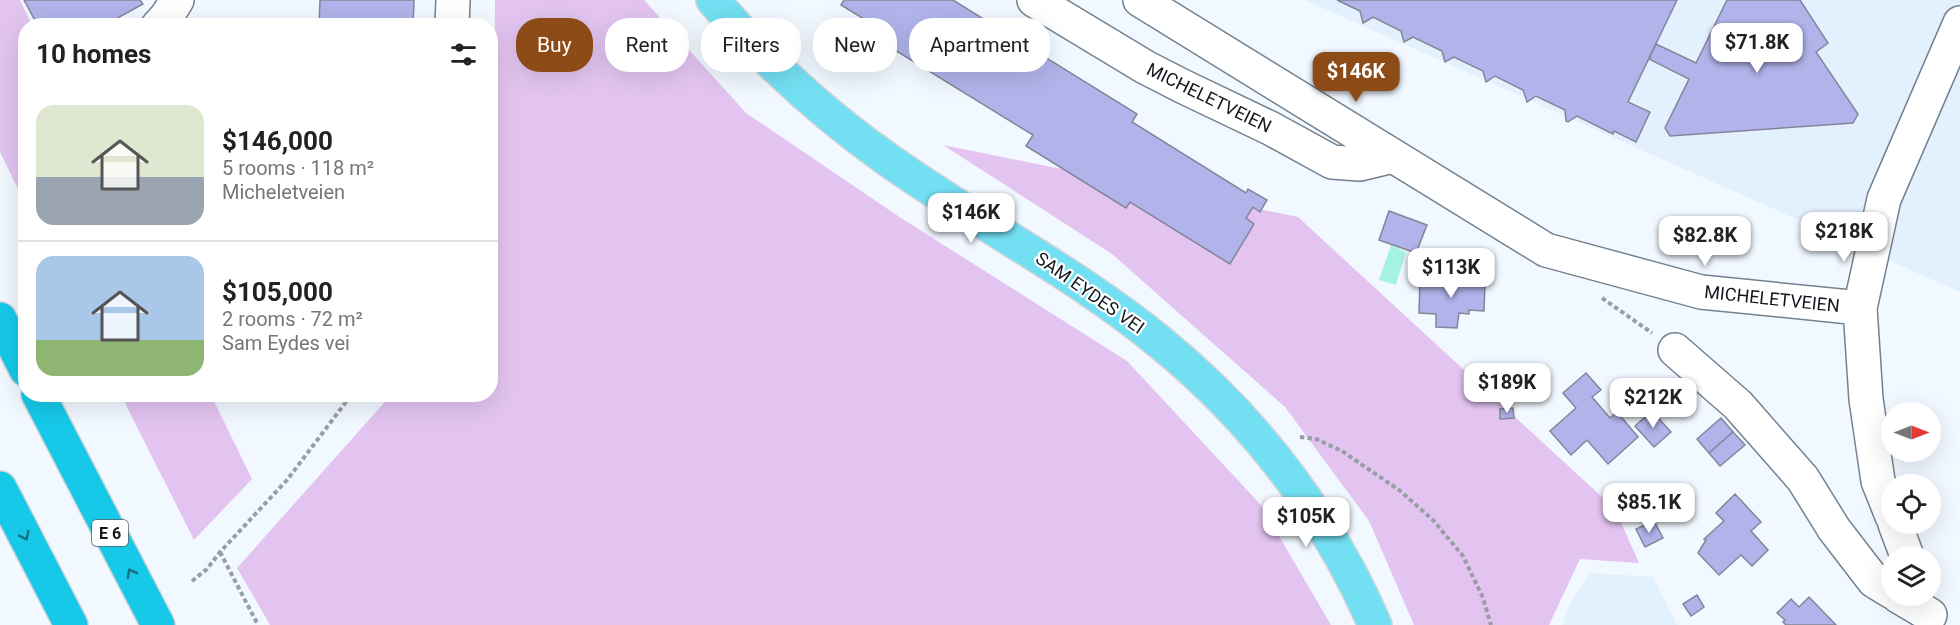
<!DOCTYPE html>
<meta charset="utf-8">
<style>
body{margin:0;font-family:Roboto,sans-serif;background:#f2f2f2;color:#222;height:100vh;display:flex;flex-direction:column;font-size:22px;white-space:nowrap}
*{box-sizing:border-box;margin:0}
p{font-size:20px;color:#767676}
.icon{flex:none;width:33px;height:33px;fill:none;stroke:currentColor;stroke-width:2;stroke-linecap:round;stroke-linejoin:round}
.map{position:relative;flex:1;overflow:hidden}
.drawer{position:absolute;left:18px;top:18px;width:480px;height:384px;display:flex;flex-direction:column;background:#fff;border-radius:24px;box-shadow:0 6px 24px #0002}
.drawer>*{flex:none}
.top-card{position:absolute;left:516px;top:18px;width:570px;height:54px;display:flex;gap:12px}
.needle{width:39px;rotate:90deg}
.fabs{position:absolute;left:1881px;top:402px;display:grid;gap:12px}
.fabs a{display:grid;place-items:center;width:60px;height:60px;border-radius:50%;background:#fff;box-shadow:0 6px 24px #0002;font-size:30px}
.price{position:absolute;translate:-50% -51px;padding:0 14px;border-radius:12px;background:#fff;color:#222;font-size:20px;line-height:39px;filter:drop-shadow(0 2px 3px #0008)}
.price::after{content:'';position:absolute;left:50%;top:36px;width:18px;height:14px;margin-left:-9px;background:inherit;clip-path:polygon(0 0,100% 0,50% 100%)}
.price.on{background:#8d4c17;color:#fff}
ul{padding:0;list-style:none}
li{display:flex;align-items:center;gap:18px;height:150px;padding:0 18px}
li+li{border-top:2px solid #e0e0e0}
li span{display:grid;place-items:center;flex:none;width:168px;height:120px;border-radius:18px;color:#555}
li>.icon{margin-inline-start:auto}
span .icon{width:72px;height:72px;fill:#fffc;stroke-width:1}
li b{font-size:26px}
h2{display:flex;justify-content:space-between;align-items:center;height:72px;padding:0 18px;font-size:26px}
.tag{padding:0 21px;border-radius:24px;background:#fff;box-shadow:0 6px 24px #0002;font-size:21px;line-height:54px}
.tag.on{background:#8d4c17;color:#fff}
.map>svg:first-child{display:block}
.built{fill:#e3f0fe}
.green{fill:#e3c4f1}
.water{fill:#a5f2e4}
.building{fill:#b1b4eb;stroke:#848599;stroke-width:1.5}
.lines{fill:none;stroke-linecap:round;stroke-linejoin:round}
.minor-casing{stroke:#728291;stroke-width:36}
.major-casing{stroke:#d4d5d6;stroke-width:36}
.highway-casing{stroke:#d4d5d6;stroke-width:36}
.path{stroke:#989ea5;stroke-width:4;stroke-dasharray:4.5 3;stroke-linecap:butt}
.minor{stroke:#fff;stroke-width:33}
.major{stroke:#73dff2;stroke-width:33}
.highway{stroke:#16c9e9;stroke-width:33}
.oneway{stroke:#147083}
.labels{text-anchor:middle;stroke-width:4.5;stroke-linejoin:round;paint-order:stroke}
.shield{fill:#fff;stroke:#585d61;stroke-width:1.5}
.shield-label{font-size:16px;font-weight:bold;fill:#11171d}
.street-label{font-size:18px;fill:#11171d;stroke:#fff}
</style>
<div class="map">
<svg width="1960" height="625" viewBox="0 0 1960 625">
<rect width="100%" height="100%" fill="#f1f8ff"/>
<g class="built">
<polygon points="1305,0 1960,0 1960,292"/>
<polygon points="1590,573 1653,577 1677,625 1563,625 1569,606"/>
</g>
<g class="green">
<polygon points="0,0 20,0 32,25 26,26 25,203 0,152"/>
<polygon points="495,0 644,0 746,113 901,218 1127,361 1261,505 1331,625 270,625 237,568 391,395 490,394 490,205 494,186"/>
<polygon points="943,145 1298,217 1615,509 1639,563 1580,559 1549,625 1414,625 1369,521 1285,407 1112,254"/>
<polygon points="121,395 211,395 252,479 194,540"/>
</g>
<polygon class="water" points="1391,245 1406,252 1396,285 1379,280"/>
<g class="building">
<polygon points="24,0 140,0 143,4 103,26 38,26"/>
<polygon points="320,0 414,0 413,26 319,26"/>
<polygon points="844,0 953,0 1137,114 1132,122 1246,193 1248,189 1267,200 1260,212 1253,207 1246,218 1254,224 1230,264 1130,202 1126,208 1026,146 1033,135 885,44 890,35 841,5"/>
<polygon points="1337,0 1677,0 1628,102 1650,112 1636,142 1614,131 1613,134 1577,116 1568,122 1566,121 1565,110 1536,96 1527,102 1523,90 1495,76 1486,82 1483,71 1454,57 1445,62 1442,51 1413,37 1404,42 1401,31 1373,17 1363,23 1360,11"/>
<polygon points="1727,0 1800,0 1828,43 1816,52 1858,114 1853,123 1670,136 1665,128 1689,79 1649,59 1656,44 1696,63"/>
<polygon points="1389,211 1427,225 1416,253 1379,240"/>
<polygon points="1459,277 1470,278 1470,282 1485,283 1484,311 1469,310 1469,314 1459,313 1457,328 1436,327 1436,314 1419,313 1420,279 1459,281"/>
<polygon points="1586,373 1601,390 1592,397 1610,418 1617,412 1638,437 1608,464 1587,440 1571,455 1550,431 1576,408 1563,393"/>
<polygon points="1513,408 1514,418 1500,419 1500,409"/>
<polygon points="1652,411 1671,432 1654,447 1635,426"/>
<polygon points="1721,418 1733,432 1709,453 1697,439"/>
<polygon points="1733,432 1745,445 1720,466 1709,453"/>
<polygon points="1735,494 1761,522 1751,531 1768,550 1752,566 1741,555 1719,575 1698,553 1706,540 1704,539 1724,521 1716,513"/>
<polygon points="1634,502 1651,506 1648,521 1630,517"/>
<polygon points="1654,521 1663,538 1645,547 1636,529"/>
<polygon points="1697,595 1704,607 1691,616 1683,604"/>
<polygon points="1809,597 1836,625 1786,625 1783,622 1785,620 1777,613 1791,599 1799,607"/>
</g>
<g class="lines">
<g class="minor-casing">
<g id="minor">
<polyline points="1034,0 1145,67 1182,86 1270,128 1332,162 1360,164 1393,156"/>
<polyline points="1140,0 1546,250 1701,292 1860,308"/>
<polyline points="158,26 167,16 177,0"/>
<polyline points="452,26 453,0"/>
<polyline points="1675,350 1738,405 1803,479 1834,529 1874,581 1892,592"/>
<polyline points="1892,516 1878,481 1866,399 1860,308 1884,199 1960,23"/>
<polyline points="1895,524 1907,556"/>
<polyline points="1898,596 1930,615"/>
</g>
</g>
<g class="major-casing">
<path id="major" d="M713,0C765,61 822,113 887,159C977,223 1076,273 1161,343C1254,419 1327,515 1375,625"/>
</g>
<g class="highway-casing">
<g id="highway">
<polyline points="0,319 26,370"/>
<polyline points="38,394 158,625"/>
<polyline points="0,488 71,625"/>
</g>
</g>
<g class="path">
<polyline points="1602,298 1652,333"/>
<polyline points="1300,437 1316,439 1342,451 1399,490 1433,520 1463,556 1483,598 1491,625"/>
<polyline points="220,552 258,625"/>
<polyline points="192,581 207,569 220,552 287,480 352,394"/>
</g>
<use href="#minor" class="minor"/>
<use href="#major" class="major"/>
<use href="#highway" class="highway"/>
</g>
<defs><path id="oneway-chevron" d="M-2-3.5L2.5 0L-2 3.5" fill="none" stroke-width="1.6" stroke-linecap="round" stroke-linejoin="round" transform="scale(1.5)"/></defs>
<g class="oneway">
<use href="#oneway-chevron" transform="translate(25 536) rotate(63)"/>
<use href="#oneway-chevron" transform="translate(131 573) rotate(-118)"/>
</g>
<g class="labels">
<rect class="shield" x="92" y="520" width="36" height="26" rx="4.5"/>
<g class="shield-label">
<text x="110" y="539">E 6</text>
</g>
<g class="street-label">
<text transform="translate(1209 98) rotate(26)" y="6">MICHELETVEIEN</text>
<text transform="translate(1090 293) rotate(35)" y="6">SAM EYDES VEI</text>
<text transform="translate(1772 299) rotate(6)" y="6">MICHELETVEIEN</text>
</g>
</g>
</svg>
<div class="fabs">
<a><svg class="needle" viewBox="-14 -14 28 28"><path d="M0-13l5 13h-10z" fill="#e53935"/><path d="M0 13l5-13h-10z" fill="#767676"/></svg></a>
<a><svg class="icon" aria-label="locate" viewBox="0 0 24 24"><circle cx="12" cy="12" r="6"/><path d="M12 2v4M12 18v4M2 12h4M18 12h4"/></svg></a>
<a><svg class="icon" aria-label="layers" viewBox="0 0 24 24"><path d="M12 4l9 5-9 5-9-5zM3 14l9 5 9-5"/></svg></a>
</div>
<b class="price" style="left:1757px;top:74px">$71.8K</b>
<b class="price on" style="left:1356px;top:103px">$146K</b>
<b class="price" style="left:971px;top:244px">$146K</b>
<b class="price" style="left:1844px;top:263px">$218K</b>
<b class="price" style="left:1705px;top:267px">$82.8K</b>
<b class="price" style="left:1451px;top:299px">$113K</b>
<b class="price" style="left:1507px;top:414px">$189K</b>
<b class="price" style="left:1653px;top:429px">$212K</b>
<b class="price" style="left:1649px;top:534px">$85.1K</b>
<b class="price" style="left:1306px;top:548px">$105K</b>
<div class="top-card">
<a class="tag on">Buy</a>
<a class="tag">Rent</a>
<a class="tag">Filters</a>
<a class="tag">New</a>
<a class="tag">Apartment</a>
</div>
<section class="drawer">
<h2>10 homes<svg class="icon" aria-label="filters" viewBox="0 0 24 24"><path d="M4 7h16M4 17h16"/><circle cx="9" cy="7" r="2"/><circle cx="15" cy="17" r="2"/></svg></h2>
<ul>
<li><span style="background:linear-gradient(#dfe7d0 60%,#9aa5b1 0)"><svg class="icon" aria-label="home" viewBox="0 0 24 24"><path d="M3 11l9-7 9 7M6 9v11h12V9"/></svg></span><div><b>$146,000</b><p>5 rooms · 118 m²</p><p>Micheletveien</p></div></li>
<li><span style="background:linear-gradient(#a9c7e8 70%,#8fb573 0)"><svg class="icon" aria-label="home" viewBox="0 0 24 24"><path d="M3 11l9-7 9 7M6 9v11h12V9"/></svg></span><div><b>$105,000</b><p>2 rooms · 72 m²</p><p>Sam Eydes vei</p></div></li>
</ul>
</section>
</div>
